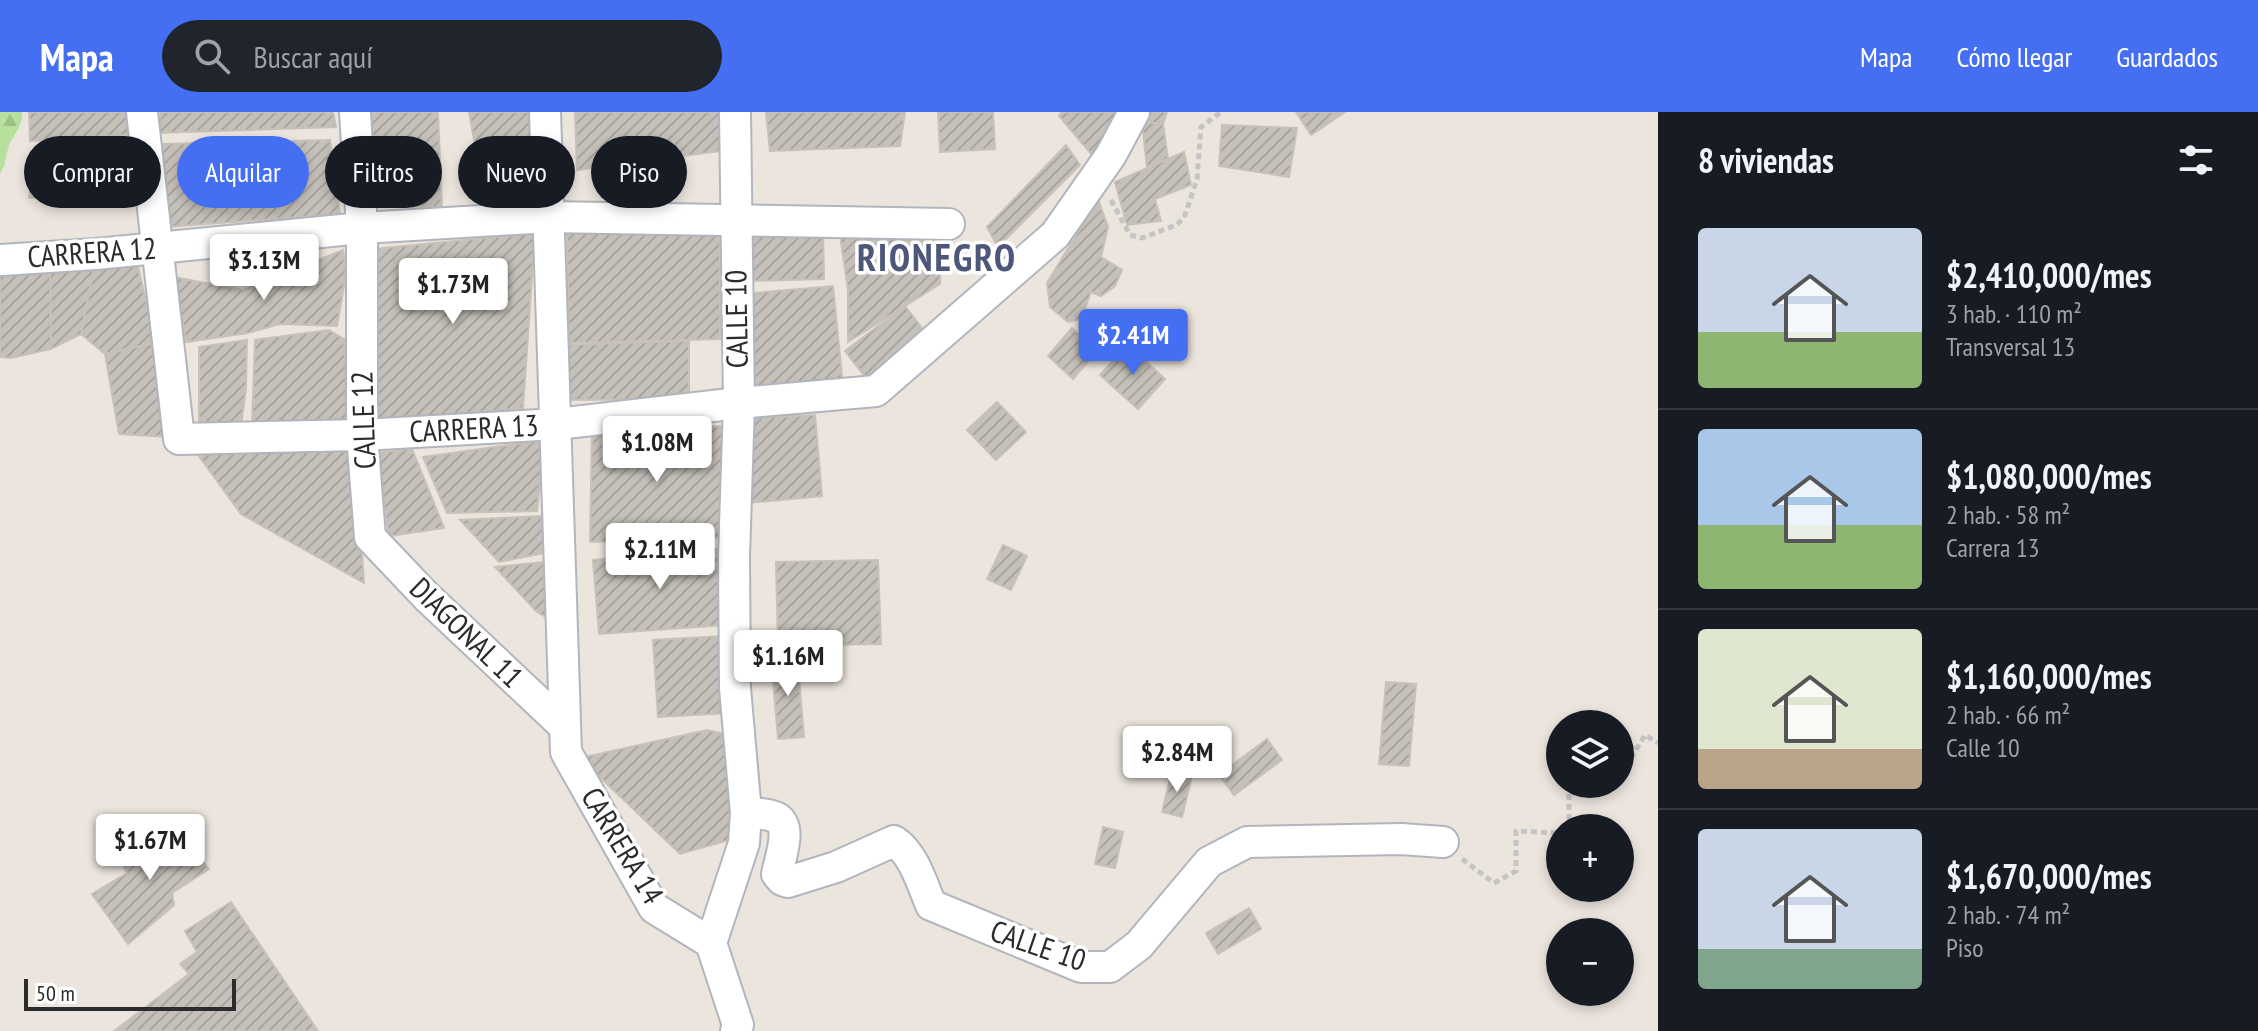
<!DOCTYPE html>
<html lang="es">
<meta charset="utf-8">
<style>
body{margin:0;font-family:"PT Sans Narrow",sans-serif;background:#20242c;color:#f1f3f6;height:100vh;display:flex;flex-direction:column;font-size:30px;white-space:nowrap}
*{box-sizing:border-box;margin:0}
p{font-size:26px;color:#9ea1a6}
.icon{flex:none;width:44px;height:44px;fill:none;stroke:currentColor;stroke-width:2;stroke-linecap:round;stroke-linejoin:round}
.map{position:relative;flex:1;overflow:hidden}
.side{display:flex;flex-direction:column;background:#171b24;width:600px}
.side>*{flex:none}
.banner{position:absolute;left:24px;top:24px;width:760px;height:72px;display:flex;gap:16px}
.fabs{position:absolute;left:1546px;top:598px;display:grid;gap:16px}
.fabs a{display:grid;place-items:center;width:88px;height:88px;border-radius:50%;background:#171b24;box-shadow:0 4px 12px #0003;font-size:40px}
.scale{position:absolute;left:24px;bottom:20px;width:212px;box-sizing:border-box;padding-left:8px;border:4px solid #2b2b2b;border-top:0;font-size:22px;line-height:28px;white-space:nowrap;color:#2b2b2b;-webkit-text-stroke:6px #fff;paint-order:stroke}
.price{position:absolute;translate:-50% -68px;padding:0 18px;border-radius:8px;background:#fff;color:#222;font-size:26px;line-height:52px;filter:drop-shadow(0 2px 4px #0008)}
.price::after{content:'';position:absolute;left:50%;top:48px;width:24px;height:18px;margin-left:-12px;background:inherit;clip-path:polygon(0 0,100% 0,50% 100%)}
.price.on{background:#456ff2;color:#fff}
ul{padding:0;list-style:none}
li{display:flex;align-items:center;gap:24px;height:200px;padding:0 40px}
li+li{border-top:2px solid #363941}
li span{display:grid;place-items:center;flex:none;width:224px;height:160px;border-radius:8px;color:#555}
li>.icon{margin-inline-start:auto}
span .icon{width:96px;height:96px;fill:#fffc;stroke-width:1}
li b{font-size:34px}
h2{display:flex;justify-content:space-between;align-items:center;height:96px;padding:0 40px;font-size:34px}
.chip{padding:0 28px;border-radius:36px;background:#171b24;box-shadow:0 4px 12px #0003;font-size:28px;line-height:72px}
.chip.on{background:#456ff2;color:#fff}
header{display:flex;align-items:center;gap:48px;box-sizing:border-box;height:112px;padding:0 40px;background:#456ff2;color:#fff}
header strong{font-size:38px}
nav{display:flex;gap:44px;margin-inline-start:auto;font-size:28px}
.search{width:560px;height:72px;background:#20242c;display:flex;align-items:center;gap:20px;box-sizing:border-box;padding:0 28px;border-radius:44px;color:#9ea1a6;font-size:30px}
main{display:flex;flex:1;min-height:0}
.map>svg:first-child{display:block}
.forest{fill:url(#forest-firs)}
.building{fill:url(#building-hatch);stroke:#c7c1b7;stroke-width:2}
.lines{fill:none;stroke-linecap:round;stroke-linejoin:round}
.minor-casing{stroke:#b1b5be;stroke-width:34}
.path{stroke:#c4c4c4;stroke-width:5;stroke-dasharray:6 4;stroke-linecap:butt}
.minor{stroke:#fff;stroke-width:30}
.labels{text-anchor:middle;stroke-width:7;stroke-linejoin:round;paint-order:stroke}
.street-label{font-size:30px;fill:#2b2b2b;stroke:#fff}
.district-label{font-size:38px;font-weight:bold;letter-spacing:2px;fill:#4d577a;stroke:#fff}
</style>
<header>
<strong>Mapa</strong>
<div class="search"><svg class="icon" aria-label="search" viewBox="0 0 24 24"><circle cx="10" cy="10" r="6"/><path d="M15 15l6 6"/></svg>Buscar aquí</div>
<nav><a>Mapa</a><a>Cómo llegar</a><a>Guardados</a></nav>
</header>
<main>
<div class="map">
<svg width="1658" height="919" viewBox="0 0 1658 919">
<defs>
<pattern id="forest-firs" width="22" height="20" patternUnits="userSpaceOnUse" patternTransform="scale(2)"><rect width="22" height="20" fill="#b7e09d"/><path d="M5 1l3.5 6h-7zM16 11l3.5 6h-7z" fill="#9ec087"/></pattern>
<pattern id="building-hatch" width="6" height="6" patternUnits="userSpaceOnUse" patternTransform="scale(2)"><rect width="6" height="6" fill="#c5c0b9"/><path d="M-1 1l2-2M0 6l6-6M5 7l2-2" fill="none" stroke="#a9a59f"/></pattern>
</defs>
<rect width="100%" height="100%" fill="#ece5de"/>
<path class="forest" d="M0,0H22C23,16 12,23 8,37C5,47 6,52 0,62Z"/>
<g class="building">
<polygon points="29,0 133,0 135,22 30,29"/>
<polygon points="161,0 333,0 336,15 157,21"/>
<polygon points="371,0 438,0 442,95 379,94"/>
<polygon points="469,0 537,0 540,55 479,56"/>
<polygon points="575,0 719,0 721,39 577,58"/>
<polygon points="766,0 905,0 900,34 770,39"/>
<polygon points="938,0 993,0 995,37 940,40"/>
<polygon points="1062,0 1127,0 1098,50 1059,4"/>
<polygon points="1146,0 1167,0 1163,12 1142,10"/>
<polygon points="1296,0 1345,0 1311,23"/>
<polygon points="1142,10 1163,12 1168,47 1147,56"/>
<polygon points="1222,13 1297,16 1289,65 1219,54"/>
<polygon points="330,28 340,102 166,115 161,32"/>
<polygon points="1066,33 1080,53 998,135 987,115"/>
<polygon points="128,37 134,77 29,86 34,54 46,45"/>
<polygon points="1184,40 1191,73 1155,87 1161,109 1127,113 1115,70"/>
<polygon points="1098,87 1108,115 1101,145 1122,158 1115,174 1101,184 1091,180 1081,207 1068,210 1050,195 1047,171"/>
<polygon points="720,109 720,227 569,231 567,122"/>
<polygon points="823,115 824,167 749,169 748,117"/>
<polygon points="535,121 523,296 378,309 375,137"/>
<polygon points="840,123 941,127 940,172 848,230 848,178"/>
<polygon points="343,138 346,162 337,214 280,212 248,221 186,230 174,165 243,178"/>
<polygon points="137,151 156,231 105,242 81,222 94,154"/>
<polygon points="94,154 81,222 51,237 50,160"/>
<polygon points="13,156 50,160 51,237 11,246 0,245 0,159"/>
<polygon points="833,174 843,274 753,283 743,182"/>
<polygon points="905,194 932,229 873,275 845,239"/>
<polygon points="1072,216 1097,239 1073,267 1048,244"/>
<polygon points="329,218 344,227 349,313 252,313 255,228"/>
<polygon points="247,228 246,276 240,322 199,323 199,235"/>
<polygon points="689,229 689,287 565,288 564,233"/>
<polygon points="156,231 168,325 119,322 105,242"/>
<polygon points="1128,233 1165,267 1138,297 1100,263"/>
<polygon points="997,290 1026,320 996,348 967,318"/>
<polygon points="815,303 822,384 748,391 746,306"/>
<polygon points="722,314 724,425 590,430 592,318"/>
<polygon points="545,328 537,399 447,401 423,345"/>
<polygon points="412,337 444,416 389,424 375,341"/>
<polygon points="355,338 364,471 241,402 196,340"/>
<polygon points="541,404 544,441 499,450 460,408"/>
<polygon points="1003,433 1027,444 1011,478 987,467"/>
<polygon points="724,436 724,513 599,522 593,448"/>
<polygon points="878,448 881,532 778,534 776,450"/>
<polygon points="543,450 549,507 537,500 495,455"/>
<polygon points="724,524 730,601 658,605 653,528"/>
<polygon points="797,544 804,625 778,627 771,546"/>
<polygon points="1386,570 1416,572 1409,654 1379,652"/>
<polygon points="707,618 721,621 731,657 736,726 680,742 580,646"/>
<polygon points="1267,627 1282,648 1234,683 1219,663"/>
<polygon points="1172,659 1192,664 1182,705 1162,700"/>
<polygon points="172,710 209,757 172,781 174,793 128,832 92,782 127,761 121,749"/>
<polygon points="1103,715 1123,720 1115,756 1095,752"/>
<polygon points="231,790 318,919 114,919 189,862 180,852 197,840 185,819"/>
<polygon points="1249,796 1261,817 1218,842 1206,821"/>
</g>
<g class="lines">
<g class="minor-casing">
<g id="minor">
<polyline points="142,0 179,327 362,323 557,312 739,291 876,279 1055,123 1111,43 1134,0"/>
<polyline points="355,0 362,116 362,323 370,425 427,485 564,614"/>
<polyline points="545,0 566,640 654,796 711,831"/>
<polyline points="1,148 96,142 362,116 550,105 949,112"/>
<path d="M746,701C754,702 764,701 772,704C795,709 780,746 777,762L782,768L788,770L836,755L894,729C914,742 922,772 931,793L1081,855H1110L1139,833L1209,750L1247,730L1401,727L1443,730"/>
<polyline points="711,831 744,731 746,701 735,576 734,445 739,291 735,0"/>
<polyline points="711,831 738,913 736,919"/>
</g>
</g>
<g class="path">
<polyline points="1111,88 1130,123 1142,126 1176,113 1184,106 1197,67 1201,15 1221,0"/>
<polyline points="1620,659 1622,661 1645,623 1658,631"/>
<polyline points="1569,672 1569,716"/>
<polyline points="1462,747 1494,771 1516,759 1516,719 1560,721"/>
</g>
<use href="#minor" class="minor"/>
</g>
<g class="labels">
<g class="street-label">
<text transform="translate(92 141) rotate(-4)" y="10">CARRERA 12</text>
<text transform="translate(737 207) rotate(-91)" y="10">CALLE 10</text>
<text transform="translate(364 308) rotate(-92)" y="10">CALLE 12</text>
<text transform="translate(474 317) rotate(-3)" y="10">CARRERA 13</text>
<text transform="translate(466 521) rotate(44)" y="10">DIAGONAL 11</text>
<text transform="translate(622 734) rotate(59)" y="10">CARRERA 14</text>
<text transform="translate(1038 834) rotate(19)" y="10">CALLE 10</text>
</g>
<g class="district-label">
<text x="937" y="159">RIONEGRO</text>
</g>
</g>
</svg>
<div class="fabs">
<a><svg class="icon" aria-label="layers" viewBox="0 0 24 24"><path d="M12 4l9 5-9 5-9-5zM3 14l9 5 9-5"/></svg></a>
<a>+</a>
<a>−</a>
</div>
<div class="scale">50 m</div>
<b class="price" style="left:264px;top:190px">$3.13M</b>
<b class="price" style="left:453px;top:214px">$1.73M</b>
<b class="price on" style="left:1133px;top:265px">$2.41M</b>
<b class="price" style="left:657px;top:372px">$1.08M</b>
<b class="price" style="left:660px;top:479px">$2.11M</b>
<b class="price" style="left:788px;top:586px">$1.16M</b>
<b class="price" style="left:1177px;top:682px">$2.84M</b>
<b class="price" style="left:150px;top:770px">$1.67M</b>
<div class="banner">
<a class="chip">Comprar</a>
<a class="chip on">Alquilar</a>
<a class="chip">Filtros</a>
<a class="chip">Nuevo</a>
<a class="chip">Piso</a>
</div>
</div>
<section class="side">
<h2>8 viviendas<svg class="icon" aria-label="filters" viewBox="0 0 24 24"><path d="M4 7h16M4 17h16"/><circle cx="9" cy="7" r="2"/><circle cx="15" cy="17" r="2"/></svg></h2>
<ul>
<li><span style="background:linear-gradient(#c9d6e8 65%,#8fb573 0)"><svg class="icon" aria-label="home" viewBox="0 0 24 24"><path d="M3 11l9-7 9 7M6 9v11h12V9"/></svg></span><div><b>$2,410,000/mes</b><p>3 hab. · 110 m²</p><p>Transversal 13</p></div></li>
<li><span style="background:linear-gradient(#a9c7e8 60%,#8fb573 0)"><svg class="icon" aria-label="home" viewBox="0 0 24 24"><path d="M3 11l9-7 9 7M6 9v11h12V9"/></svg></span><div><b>$1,080,000/mes</b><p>2 hab. · 58 m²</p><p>Carrera 13</p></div></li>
<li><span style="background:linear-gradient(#dfe7d0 75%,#b9a48a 0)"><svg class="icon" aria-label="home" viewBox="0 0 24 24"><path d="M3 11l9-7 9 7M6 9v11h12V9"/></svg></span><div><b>$1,160,000/mes</b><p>2 hab. · 66 m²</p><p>Calle 10</p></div></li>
<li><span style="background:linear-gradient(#c9d6e8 75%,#7fa58c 0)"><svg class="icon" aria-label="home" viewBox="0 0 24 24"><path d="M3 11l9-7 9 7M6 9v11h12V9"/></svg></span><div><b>$1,670,000/mes</b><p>2 hab. · 74 m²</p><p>Piso</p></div></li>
</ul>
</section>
</main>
